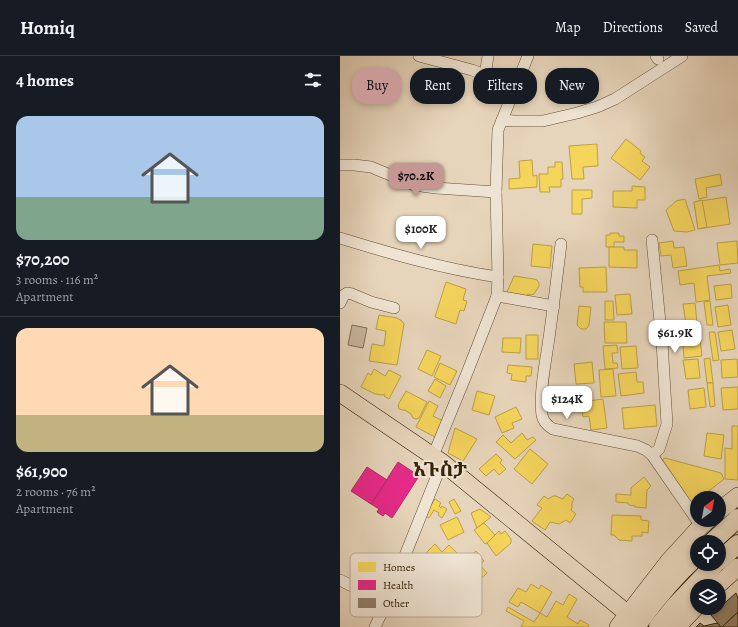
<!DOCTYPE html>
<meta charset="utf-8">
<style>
body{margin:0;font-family:Alegreya,"Noto Serif Ethiopic",serif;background:#20242c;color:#f1f3f6;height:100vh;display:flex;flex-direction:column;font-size:15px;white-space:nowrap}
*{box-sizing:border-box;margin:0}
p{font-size:13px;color:#9ea1a6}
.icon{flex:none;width:22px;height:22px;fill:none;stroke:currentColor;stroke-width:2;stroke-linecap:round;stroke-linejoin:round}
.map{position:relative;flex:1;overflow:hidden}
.side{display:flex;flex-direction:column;background:#171b24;width:340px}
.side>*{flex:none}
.guide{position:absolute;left:12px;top:12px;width:326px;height:36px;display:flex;gap:8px}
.needle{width:26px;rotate:32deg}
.controls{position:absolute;left:350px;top:435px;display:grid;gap:8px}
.controls a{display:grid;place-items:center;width:36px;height:36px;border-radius:50%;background:#171b24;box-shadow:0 2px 6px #0003;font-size:20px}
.price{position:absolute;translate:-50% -34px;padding:0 9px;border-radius:8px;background:#fff;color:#222;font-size:13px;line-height:26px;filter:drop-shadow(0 1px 2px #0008)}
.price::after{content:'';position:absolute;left:50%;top:24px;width:12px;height:9px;margin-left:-6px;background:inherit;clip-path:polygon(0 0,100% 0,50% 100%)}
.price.on{background:#c59692;color:#111}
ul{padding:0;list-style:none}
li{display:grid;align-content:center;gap:8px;height:212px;padding:0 16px}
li+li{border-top:1px solid #363941}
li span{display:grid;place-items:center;height:124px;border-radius:12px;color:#555}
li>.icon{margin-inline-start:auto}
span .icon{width:72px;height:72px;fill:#fffc;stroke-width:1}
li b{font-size:17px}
h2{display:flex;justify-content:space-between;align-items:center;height:48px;padding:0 16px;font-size:17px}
.tag{padding:0 14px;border-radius:16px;background:#171b24;box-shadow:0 2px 6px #0003;font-size:14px;line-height:36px}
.tag.on{background:#c59692;color:#111}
header{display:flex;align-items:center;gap:24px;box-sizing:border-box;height:56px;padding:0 20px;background:#171b24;border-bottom:1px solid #363941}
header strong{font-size:19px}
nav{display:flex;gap:22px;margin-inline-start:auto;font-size:14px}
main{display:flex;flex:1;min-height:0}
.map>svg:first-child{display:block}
.green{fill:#c9b79d;stroke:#806e54}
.homes{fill:#f6d55c;stroke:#bca043}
.health{fill:#e7298a;stroke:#b22864}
.building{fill:#928066;stroke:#36240a}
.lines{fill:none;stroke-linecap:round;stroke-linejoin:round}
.minor-casing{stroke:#625036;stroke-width:12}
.primary-casing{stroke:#36240a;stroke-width:18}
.trunk-casing{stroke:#36240a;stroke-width:20}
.minor{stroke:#efe4d3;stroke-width:11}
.primary{stroke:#e7d5bb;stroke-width:17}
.trunk{stroke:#e7d5bb;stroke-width:18}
.labels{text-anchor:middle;stroke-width:4;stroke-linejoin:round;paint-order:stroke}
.district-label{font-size:20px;font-weight:bold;fill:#36240a;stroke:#efe4d3}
.key{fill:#efe4d3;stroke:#b8aa97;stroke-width:1}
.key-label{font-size:11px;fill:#36240a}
</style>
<header>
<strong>Homiq</strong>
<nav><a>Map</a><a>Directions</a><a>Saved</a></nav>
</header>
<main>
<section class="side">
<h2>4 homes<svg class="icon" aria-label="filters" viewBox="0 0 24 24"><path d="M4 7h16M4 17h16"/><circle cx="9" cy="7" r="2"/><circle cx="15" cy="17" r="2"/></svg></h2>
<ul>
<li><span style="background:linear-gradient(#a9c7e8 65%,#7fa58c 0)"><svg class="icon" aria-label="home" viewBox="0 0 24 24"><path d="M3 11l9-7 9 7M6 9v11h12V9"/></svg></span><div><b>$70,200</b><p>3 rooms · 116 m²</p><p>Apartment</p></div></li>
<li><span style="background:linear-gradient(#ffd9b3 70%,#c2b280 0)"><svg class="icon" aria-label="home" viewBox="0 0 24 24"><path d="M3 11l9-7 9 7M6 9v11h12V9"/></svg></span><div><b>$61,900</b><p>2 rooms · 76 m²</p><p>Apartment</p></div></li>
</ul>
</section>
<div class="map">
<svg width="398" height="571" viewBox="0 0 398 571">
<rect width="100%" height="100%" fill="#e7d5bb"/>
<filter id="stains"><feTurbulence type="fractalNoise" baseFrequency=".005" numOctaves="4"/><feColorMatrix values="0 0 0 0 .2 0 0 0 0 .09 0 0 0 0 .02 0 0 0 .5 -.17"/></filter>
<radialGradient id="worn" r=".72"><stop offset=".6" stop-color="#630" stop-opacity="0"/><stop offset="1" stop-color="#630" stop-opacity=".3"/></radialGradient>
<polygon class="green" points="12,269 27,272 23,292 8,289"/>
<g class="homes">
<polygon points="286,83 301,95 300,97 305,101 302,105 310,111 300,124 271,102"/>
<polygon points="257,88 258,110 243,111 244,123 232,123 229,90"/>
<polygon points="192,104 193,120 197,119 197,131 169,133 169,123 180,122 179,105"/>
<polygon points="215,106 222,106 223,123 221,123 221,131 209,131 210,136 200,136 199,118 208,118 208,111 215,111"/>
<polygon points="380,118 382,129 366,132 367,141 359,143 355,123"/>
<polygon points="292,130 305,131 305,144 297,144 297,152 273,151 273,135 292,135"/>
<polygon points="232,134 252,134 252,142 242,143 242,158 232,158"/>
<polygon points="386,141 390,168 358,173 354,146"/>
<polygon points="345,143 355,174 347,176 334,175 326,154 336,145"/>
<polygon points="362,144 367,171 358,173 354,146"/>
<polygon points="270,177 279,177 279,180 284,180 284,186 274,186 274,191 266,191 266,179 270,179"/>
<polygon points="333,185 334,192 344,191 347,210 333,212 331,199 321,200 319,187"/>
<polygon points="397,185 398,207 380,209 377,187"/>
<polygon points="193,188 212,190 210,212 191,210"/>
<polygon points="269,191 284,191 284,194 297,194 297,212 269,211"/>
<polygon points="379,209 380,215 390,213 391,217 367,220 370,244 356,246 354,227 340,229 338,215"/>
<polygon points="266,211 267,236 243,236 243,231 240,231 239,212"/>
<polygon points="174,220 194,223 197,224 199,227 199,230 194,238 191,239 188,238 184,243 177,238 174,241 167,236 171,227"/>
<polygon points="106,226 126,233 123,244 127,245 124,255 120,254 116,268 95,261"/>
<polygon points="391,228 392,242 376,244 374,230"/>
<polygon points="290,238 292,258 277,259 275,239"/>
<polygon points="265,245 273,245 274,264 265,264"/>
<polygon points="370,245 373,269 367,269 364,246"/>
<polygon points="355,247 357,267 346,268 343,248"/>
<polygon points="388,249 391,269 378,271 375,251"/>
<polygon points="239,250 251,251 249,269 246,273 241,273 237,269"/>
<polygon points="39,259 57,262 62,265 64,268 57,309 29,305 32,288 44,290 46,275 36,273"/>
<polygon points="264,266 286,266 287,287 265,287"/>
<polygon points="392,274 395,293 381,295 378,276"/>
<polygon points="359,276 362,300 344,302 342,278"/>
<polygon points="369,276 375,276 379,304 373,305"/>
<rect x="186" y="279" width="12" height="24"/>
<polygon points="163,282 181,282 180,297 162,296"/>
<polygon points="277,289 278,297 272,297 273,307 277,307 278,312 265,313 263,290"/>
<polygon points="296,290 298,312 282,313 280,291"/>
<polygon points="87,294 101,300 92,320 78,313"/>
<polygon points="370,302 373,327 367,327 364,303"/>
<polygon points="358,303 360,322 346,323 343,304"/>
<polygon points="397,303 398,321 382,322 381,304"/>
<polygon points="252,306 254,327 236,328 234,308"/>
<polygon points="100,307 117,315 110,329 94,321"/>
<polygon points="168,309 192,311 191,320 186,320 186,326 171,324 172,318 167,317"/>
<polygon points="34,313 45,320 49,314 61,320 49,343 44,340 45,338 42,339 35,338 21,331 28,317 31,319"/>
<polygon points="273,313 276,340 261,341 259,314"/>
<polygon points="296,316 297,326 303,326 304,337 281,340 278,318"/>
<polygon points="95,323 106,330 100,342 88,335"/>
<polygon points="367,327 373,327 375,350 370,351"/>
<polygon points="398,331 398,353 383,354 381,332"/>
<polygon points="364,332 366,351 350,353 348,334"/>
<polygon points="66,335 87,346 79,362 76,363 73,362 71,358 65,354 62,354 59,353 58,349"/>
<polygon points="137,335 155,340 149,359 132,354"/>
<polygon points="263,343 267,372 251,374 249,360 243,361 241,346"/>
<polygon points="89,345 98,350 93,360 103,365 95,381 76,371"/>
<polygon points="315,349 317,370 284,373 282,352"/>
<polygon points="176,351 182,363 172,367 174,372 162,377 155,361"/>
<polygon points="392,370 398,370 398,424 385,423 385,392 392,393"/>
<polygon points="115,372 137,383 123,405 108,397"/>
<polygon points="182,377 187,384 193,381 196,384 175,403 156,386 163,379 171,387"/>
<polygon points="367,377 384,379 381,403 364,400"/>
<polygon points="190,393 208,408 192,428 174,413"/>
<polygon points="156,398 162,404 160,407 166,413 159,419 154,413 146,420 139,413"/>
<polygon points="325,402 381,417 384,423 360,442 357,442 357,444 352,448 322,404"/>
<polygon points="304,421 311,430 307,434 306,452 295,451 295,450 289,449 288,447 276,446 276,438 291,439 291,432"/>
<polygon points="227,438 234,443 232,447 232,452 231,454 236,458 230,467 226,464 219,468 210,466 205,474 192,465 202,452 197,449 204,440 208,443 210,442 213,440 216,440 223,443"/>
<polygon points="95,443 101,447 99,450 101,452 102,450 107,453 102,462 98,459 99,457 94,454 89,462 86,460 87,455"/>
<polygon points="114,443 121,455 115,458 109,446"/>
<polygon points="140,453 151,461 137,472 131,457"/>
<polygon points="272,459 301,460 301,464 309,465 308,477 302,476 302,480 292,480 292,485 279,484 274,479 271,479"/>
<polygon points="117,461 124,476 108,484 100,469"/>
<polygon points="144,467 155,479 147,487 145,488 134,474"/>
<polygon points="159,475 161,478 165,475 171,483 171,487 156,500 147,487"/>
<polygon points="95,488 102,496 109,489 118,498 101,515 85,498"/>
<polygon points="136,495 144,505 140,509 147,517 123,539 117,531 116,525 119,520 114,514"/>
<polygon points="191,528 199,533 201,529 212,536 200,557 207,561 216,545 223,549 229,538 237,543 227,561 238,568 240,564 249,569 248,571 181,571 184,565 166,555 168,551 194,566 200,557 181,546 178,551 169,546 178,532 186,536"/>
</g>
<g class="health">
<polygon points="58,406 79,420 52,462 45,457 43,460 37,456 39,453 31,448"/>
<polygon points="27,411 47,424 31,448 11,435"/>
</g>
<g class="building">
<polygon points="396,537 398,542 398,556 382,571 381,571 371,559"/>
<polygon points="398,556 398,571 382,571"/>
<polygon points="360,567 364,570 377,567 381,571 356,571"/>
</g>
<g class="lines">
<g class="minor-casing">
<g id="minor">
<polyline points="79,0 132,14 176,31"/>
<polyline points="316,0 318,3"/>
<polyline points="145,20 148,0"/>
<polyline points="162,64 174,65 203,65 237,57 257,51 275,43 342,0"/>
<polyline points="0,109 14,109 31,111 74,129 96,132 156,136"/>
<path d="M0,182C52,198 104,213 158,221"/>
<path d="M221,188C217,221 213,255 208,289C205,309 199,339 202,359C203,365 208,370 213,373L297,390L306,394L312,399L361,470"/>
<polyline points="157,240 214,250"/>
<polyline points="0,247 4,239 7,237 12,238 31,246 54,252"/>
<polyline points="312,399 319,393 327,368 322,287 312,184"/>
<polyline points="93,400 127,317 157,240 158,221 156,136 158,74 188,0"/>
<polyline points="0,524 46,547"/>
<polyline points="35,571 46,547 100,412"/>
</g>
</g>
<g class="primary-casing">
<g id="primary">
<polyline points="0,337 103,407 288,558"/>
<polyline points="379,455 398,440"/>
<polyline points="377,530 398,511"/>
<polyline points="278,571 329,505 361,470 368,464"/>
<polyline points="337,571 357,550"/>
</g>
</g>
<g class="trunk-casing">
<g id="trunk">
<polyline points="372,486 398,462"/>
<polyline points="379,505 398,488"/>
<path d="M296,571C314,545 334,521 357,500"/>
<polyline points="318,571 335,550 375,508"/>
</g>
</g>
<use href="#minor" class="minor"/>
<use href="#primary" class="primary"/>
<use href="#trunk" class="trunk"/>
</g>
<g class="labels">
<g class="district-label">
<text x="100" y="420">አጉስታ</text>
</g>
</g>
<rect x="10" y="497" width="132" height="64" rx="6" class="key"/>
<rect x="18" y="506" width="18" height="10" fill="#f6d55c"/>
<rect x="18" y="524" width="18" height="10" fill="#e7298a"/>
<rect x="18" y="542" width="18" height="10" fill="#928066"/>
<g class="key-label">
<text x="43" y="515">Homes</text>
<text x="43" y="533">Health</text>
<text x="43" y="551">Other</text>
</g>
<rect width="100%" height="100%" filter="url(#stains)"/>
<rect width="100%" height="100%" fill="url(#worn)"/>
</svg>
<div class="controls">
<a><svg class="needle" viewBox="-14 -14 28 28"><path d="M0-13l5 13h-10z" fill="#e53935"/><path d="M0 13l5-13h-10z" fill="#9ea1a6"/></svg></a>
<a><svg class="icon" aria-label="locate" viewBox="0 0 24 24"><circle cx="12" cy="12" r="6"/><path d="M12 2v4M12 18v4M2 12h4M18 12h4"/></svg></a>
<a><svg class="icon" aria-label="layers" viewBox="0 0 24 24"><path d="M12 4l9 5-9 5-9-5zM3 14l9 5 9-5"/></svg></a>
</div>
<b class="price on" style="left:76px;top:141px">$70.2K</b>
<b class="price" style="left:81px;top:194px">$100K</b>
<b class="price" style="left:335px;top:298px">$61.9K</b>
<b class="price" style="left:227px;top:364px">$124K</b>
<div class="guide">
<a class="tag on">Buy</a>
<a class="tag">Rent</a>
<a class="tag">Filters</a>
<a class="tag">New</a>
</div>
</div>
</main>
